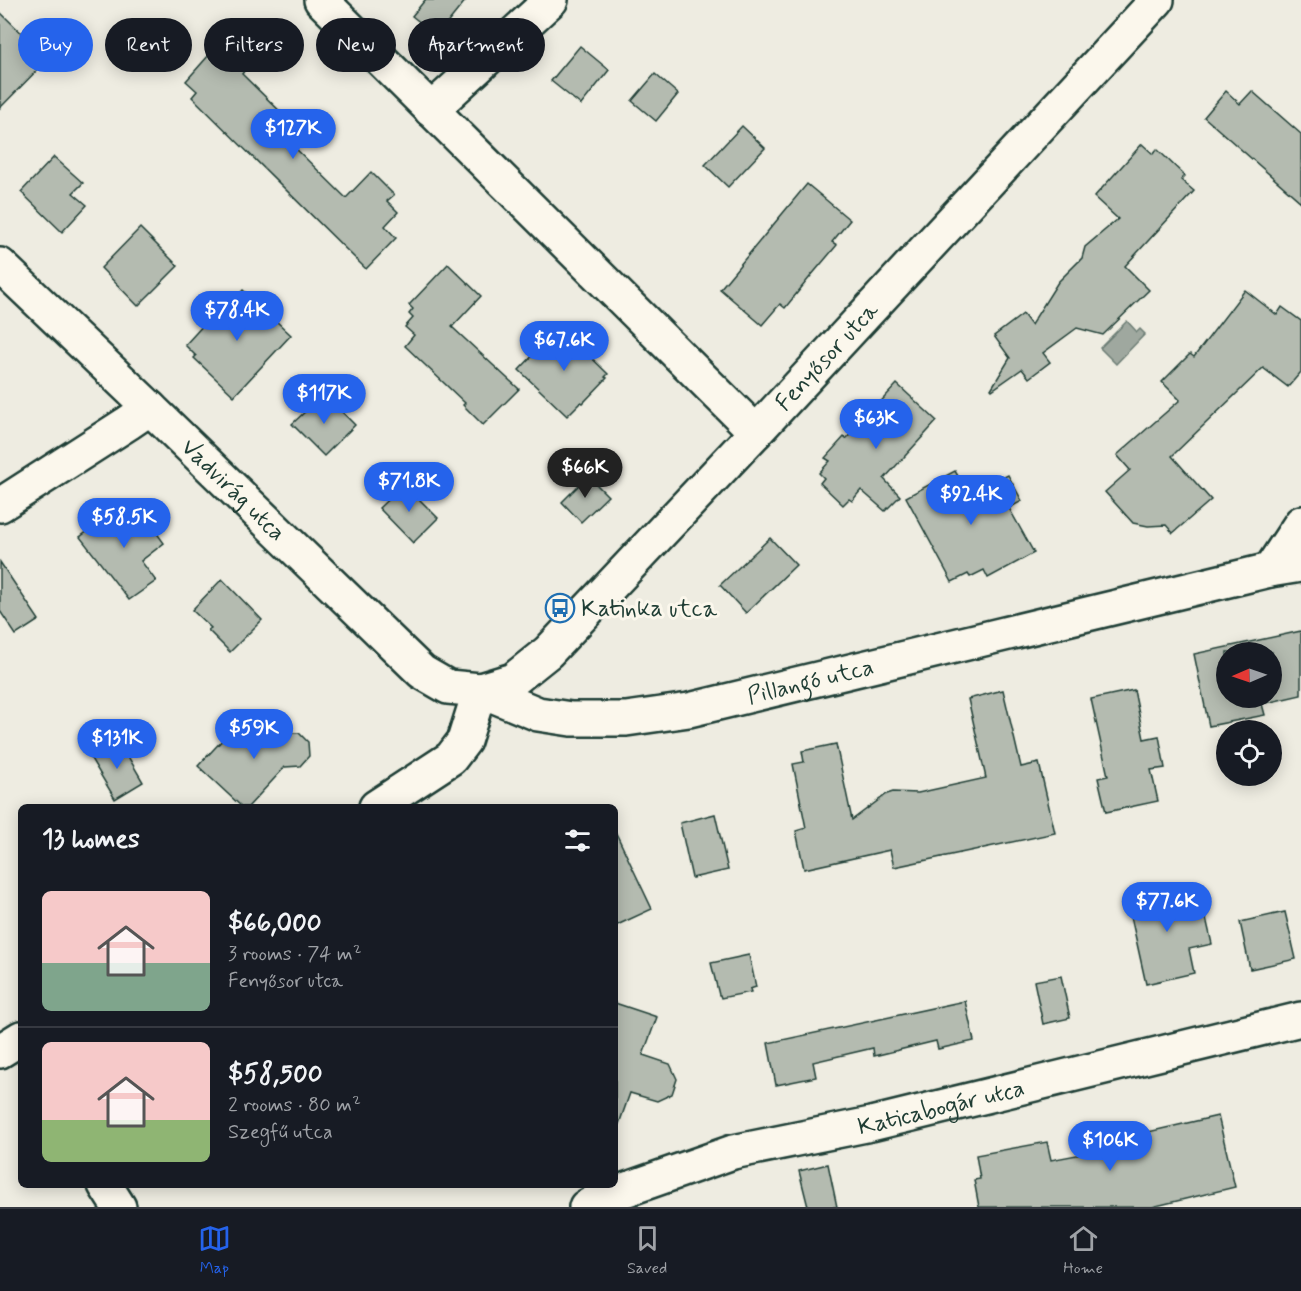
<!DOCTYPE html>
<meta charset="utf-8">
<style>
body{margin:0;font-family:Mynerve,sans-serif;background:#242831;color:#f1f3f6;height:100vh;display:flex;flex-direction:column;font-size:22px;white-space:nowrap}
*{box-sizing:border-box;margin:0}
p{font-size:20px;color:#9ea1a6}
.icon{flex:none;width:33px;height:33px;fill:none;stroke:currentColor;stroke-width:2;stroke-linecap:round;stroke-linejoin:round}
.map{position:relative;flex:1;overflow:hidden}
.panel{position:absolute;left:18px;top:804px;width:600px;height:384px;display:flex;flex-direction:column;background:#171b24;border-radius:9px;box-shadow:0 3px 15px #0003}
.panel>*{flex:none}
.banner{position:absolute;left:18px;top:18px;width:600px;height:54px;display:flex;gap:12px}
.needle{width:39px;rotate:268deg}
.controls{position:absolute;left:1216px;top:642px;display:grid;gap:12px}
.controls a{display:grid;place-items:center;width:66px;height:66px;border-radius:50%;background:#171b24;box-shadow:0 3px 15px #0003;font-size:30px}
.price{position:absolute;translate:-50% -51px;padding:0 14px;border-radius:21px;background:#2563eb;color:#fff;font-size:20px;line-height:39px;filter:drop-shadow(0 2px 3px #0008)}
.price::after{content:'';position:absolute;left:50%;top:36px;width:18px;height:14px;margin-left:-9px;background:inherit;clip-path:polygon(0 0,100% 0,50% 100%)}
.price.current{background:#222;color:#fff}
ul{padding:0;list-style:none}
li{display:flex;align-items:center;gap:18px;height:150px;padding:0 24px}
li+li{border-top:2px solid #363941}
li span{display:grid;place-items:center;flex:none;width:168px;height:120px;border-radius:9px;color:#555}
li>.icon{margin-inline-start:auto}
span .icon{width:72px;height:72px;fill:#fffc;stroke-width:1}
li b{font-size:26px}
h2{display:flex;justify-content:space-between;align-items:center;height:72px;padding:0 24px;font-size:26px}
.chip{padding:0 21px;border-radius:27px;background:#171b24;box-shadow:0 3px 15px #0003;font-size:21px;line-height:54px}
.chip.current{background:#2563eb;color:#fff}
.tab-bar{display:flex;justify-content:space-around;align-items:center;height:84px;border-top:2px solid #363941;background:#171b24;font-size:16px;color:#9ea1a6}
.tab-bar a{display:grid;justify-items:center;gap:3px}
.tab-bar .current{color:#2563eb}
.map>svg:first-child{display:block}
.water{fill:#9fa89f;stroke:#6c7d74;stroke-width:1.5}
.building{fill:#b4bbb0;stroke:#1f3d34;stroke-width:1.5;fill-rule:evenodd}
.lines{fill:none;stroke-linecap:round;stroke-linejoin:round}
.street-casing{stroke:#1f3d34;stroke-width:38}
.secondary-casing{stroke:#1f3d34;stroke-width:38}
.street{stroke:#fbf7ec;stroke-width:33}
.secondary{stroke:#fbf7ec;stroke-width:33}
.labels{text-anchor:middle;stroke-width:6;stroke-linejoin:round;paint-order:stroke}
.street-label{font-size:24px;fill:#1f3d34;stroke:#fbf7ec}
.poi-label{font-size:24px;fill:#1f3d34;stroke:#fbf7ec;text-anchor:start}
</style>
<div class="map">
<svg width="1301" height="1207" viewBox="0 0 1301 1207">
<rect width="100%" height="100%" fill="#eeece1"/>
<filter id="ink" filterUnits="userSpaceOnUse"><feTurbulence type="fractalNoise" baseFrequency=".0167" numOctaves="2"/><feDisplacementMap in="SourceGraphic" scale="12" xChannelSelector="R" yChannelSelector="G"/><feConvolveMatrix kernelMatrix="1 2 1 2 8 2 1 2 1" color-interpolation-filters="sRGB"/></filter>
<g filter="url(#ink)">
<polygon class="water" points="1127,321 1137,332 1140,329 1145,334 1116,364 1100,348"/>
<g class="building">
<polygon points="425,0 466,0 437,36 412,16"/>
<polygon points="0,12 48,59 0,108"/>
<polygon points="217,46 244,71 242,74 294,125 283,136 346,198 371,172 394,195 387,201 398,212 385,226 396,238 366,269 192,97 197,91 186,81"/>
<polygon points="580,46 609,70 581,105 551,81"/>
<polygon points="655,74 678,94 656,121 632,101"/>
<polygon points="1226,91 1240,104 1252,91 1301,134 1301,202 1204,117"/>
<polygon points="742,126 765,148 728,187 705,165"/>
<polygon points="1142,144 1153,154 1157,149 1185,176 1181,180 1194,191 1125,266 1149,290 1103,335 1077,328 1043,353 1050,362 1029,378 1022,369 992,390 991,389 1010,358 994,336 1023,314 1031,325 1058,282 1082,258 1085,247 1118,219 1094,197"/>
<polygon points="54,157 83,183 73,193 87,205 62,232 21,192"/>
<polygon points="807,184 850,220 832,242 837,245 810,277 785,308 780,304 762,325 720,289"/>
<polygon points="140,228 178,266 138,306 101,268"/>
<polygon points="448,264 481,296 452,327 519,389 483,425 463,405 465,403 405,346 414,335 405,327 413,318 409,314 413,309 409,305"/>
<polygon points="243,290 291,335 234,396 194,358 196,356 185,345 228,298 232,302"/>
<polygon points="1245,290 1277,315 1282,307 1301,321 1301,372 1288,387 1263,368 1172,456 1211,500 1173,533 1166,525 1148,526 1133,523 1105,492 1130,470 1117,455 1180,400 1162,382 1190,354 1194,357"/>
<polygon points="560,327 608,374 605,377 607,378 583,403 581,402 567,416 519,370"/>
<polygon points="897,384 937,421 884,479 900,496 885,511 861,490 852,501 849,499 843,505 820,483 824,478 819,473 830,461 825,458 844,437 846,439"/>
<polygon points="324,394 355,425 324,456 292,424"/>
<polygon points="955,471 969,495 1008,475 1022,501 1009,508 1034,553 988,578 984,570 970,577 968,574 952,582 906,497"/>
<polygon points="588,476 608,496 581,522 562,502"/>
<polygon points="404,484 438,518 413,543 379,508"/>
<polygon points="123,505 134,520 143,514 164,543 141,561 156,581 129,600 80,537"/>
<polygon points="770,538 796,565 746,613 720,585"/>
<polygon points="0,562 39,620 16,635 0,611"/>
<polygon points="222,579 262,620 230,652 208,630 211,628 192,610"/>
<path d="M1301,631V695L1262,704L1265,715L1209,726L1194,654ZM1227,652H1272V698H1227Z"/>
<polygon points="1003,690 1021,767 1039,763 1055,833 894,867 890,850 804,869 796,831 806,828 793,764 804,762 802,751 836,744 852,820 887,794 893,792 918,793 986,778 968,699"/>
<polygon points="1134,690 1144,739 1159,736 1165,768 1151,770 1158,801 1106,812 1098,778 1108,776 1091,699"/>
<polygon points="261,715 280,733 299,733 308,742 309,756 300,766 285,767 248,807 242,807 198,766 228,734 233,738 250,719 254,722"/>
<polygon points="119,741 143,782 115,799 90,757"/>
<polygon points="715,814 728,870 692,878 680,823"/>
<polygon points="615,831 652,909 615,926"/>
<polygon points="1159,886 1163,904 1201,896 1212,944 1189,949 1194,973 1146,984 1126,894"/>
<polygon points="1285,912 1296,959 1250,969 1240,922"/>
<polygon points="749,955 756,987 750,989 751,992 721,998 720,995 719,995 711,963"/>
<polygon points="1061,976 1070,1018 1043,1024 1034,981"/>
<polygon points="965,1001 974,1041 938,1049 936,1041 874,1056 873,1048 813,1062 816,1077 776,1085 768,1043"/>
<polygon points="615,1003 657,1017 643,1055 670,1064 677,1079 672,1094 657,1101 630,1093 619,1124 615,1123"/>
<polygon points="1218,1116 1235,1187 1152,1207 979,1207 974,1180 980,1179 976,1155 1047,1142 1051,1160 1150,1141 1148,1132"/>
<polygon points="828,1164 837,1207 808,1207 799,1171"/>
</g>
<g class="lines">
<g class="street-casing">
<g id="street">
<polyline points="321,0 756,432"/>
<polyline points="431,110 551,0"/>
<polyline points="0,505 128,423 150,408"/>
<polyline points="1270,570 1301,523"/>
<path id="s1" d="M376,807L451,758L464,741L480,690L538,714L571,719H626L689,710L1270,570L1301,565"/>
<polyline points="0,1051 21,1038"/>
<polyline points="105,1185 119,1207"/>
<path id="s2" d="M586,1207L602,1198L733,1152L871,1124L1301,1019"/>
</g>
</g>
<g class="secondary-casing">
<g id="secondary">
<path id="s3" d="M0,265L150,408L422,672L448,687L480,690L513,680L548,652L756,432L1157,0"/>
</g>
</g>
<use href="#street" class="street"/>
<use href="#secondary" class="secondary"/>
</g>
</g>
<defs>
<g id="bus-ring" transform="scale(1.5)"><circle r="9.5" fill="#fbf7ec" stroke="#1f6fb2" stroke-width="1.5"/><path d="M-5-6H5V4H4V6H2V4H-2V6H-4V4H-5ZM-3.5-4V0h7V-4ZM-3.5 1.2v1.5H-2V1.2ZM2 1.2v1.5H3.5V1.2Z" fill="#1f6fb2"/></g>
</defs>
<g fill-rule="evenodd">
<use href="#bus-ring" x="560" y="608"/>
</g>
<g class="labels">
<g class="street-label">
<text dy="8" stroke="none"><textPath href="#s3" startOffset="1134">Fenyősor utca</textPath></text>
<text dy="8" stroke="none"><textPath href="#s3" startOffset="324">Vadvirág utca</textPath></text>
<text dy="8" stroke="none"><textPath href="#s1" startOffset="504">Pillangó utca</textPath></text>
<text dy="8" stroke="none"><textPath href="#s2" startOffset="370">Katicabogár utca</textPath></text>
</g>
<g class="poi-label">
<text x="581" y="616">Katinka utca</text>
</g>
</g>
</svg>
<div class="controls">
<a><svg class="needle" viewBox="-14 -14 28 28"><path d="M0-13l5 13h-10z" fill="#e53935"/><path d="M0 13l5-13h-10z" fill="#9ea1a6"/></svg></a>
<a><svg class="icon" aria-label="locate" viewBox="0 0 24 24"><circle cx="12" cy="12" r="6"/><path d="M12 2v4M12 18v4M2 12h4M18 12h4"/></svg></a>
</div>
<b class="price" style="left:293px;top:160px">$127K</b>
<b class="price" style="left:237px;top:342px">$78.4K</b>
<b class="price" style="left:564px;top:372px">$67.6K</b>
<b class="price" style="left:324px;top:425px">$117K</b>
<b class="price" style="left:876px;top:450px">$63K</b>
<b class="price current" style="left:585px;top:499px">$66K</b>
<b class="price" style="left:409px;top:513px">$71.8K</b>
<b class="price" style="left:971px;top:526px">$92.4K</b>
<b class="price" style="left:124px;top:549px">$58.5K</b>
<b class="price" style="left:254px;top:760px">$59K</b>
<b class="price" style="left:117px;top:770px">$131K</b>
<b class="price" style="left:1167px;top:933px">$77.6K</b>
<b class="price" style="left:1110px;top:1172px">$106K</b>
<div class="banner">
<a class="chip current">Buy</a>
<a class="chip">Rent</a>
<a class="chip">Filters</a>
<a class="chip">New</a>
<a class="chip">Apartment</a>
</div>
<section class="panel">
<h2>13 homes<svg class="icon" aria-label="filters" viewBox="0 0 24 24"><path d="M4 7h16M4 17h16"/><circle cx="9" cy="7" r="2"/><circle cx="15" cy="17" r="2"/></svg></h2>
<ul>
<li><span style="background:linear-gradient(#f6c9c9 60%,#7fa58c 0)"><svg class="icon" aria-label="home" viewBox="0 0 24 24"><path d="M3 11l9-7 9 7M6 9v11h12V9"/></svg></span><div><b>$66,000</b><p>3 rooms · 74 m²</p><p>Fenyősor utca</p></div></li>
<li><span style="background:linear-gradient(#f6c9c9 65%,#8fb573 0)"><svg class="icon" aria-label="home" viewBox="0 0 24 24"><path d="M3 11l9-7 9 7M6 9v11h12V9"/></svg></span><div><b>$58,500</b><p>2 rooms · 80 m²</p><p>Szegfű utca</p></div></li>
</ul>
</section>
</div>
<nav class="tab-bar">
<a class="current"><svg class="icon" aria-label="map" viewBox="0 0 24 24"><path d="M3 6l6-2 6 2 6-2v14l-6 2-6-2-6 2zM9 4v14M15 6v14"/></svg>Map</a>
<a><svg class="icon" aria-label="saved" viewBox="0 0 24 24"><path d="M7 4h10v16l-5-4-5 4z"/></svg>Saved</a>
<a><svg class="icon" aria-label="home" viewBox="0 0 24 24"><path d="M3 11l9-7 9 7M6 9v11h12V9"/></svg>Home</a>
</nav>
